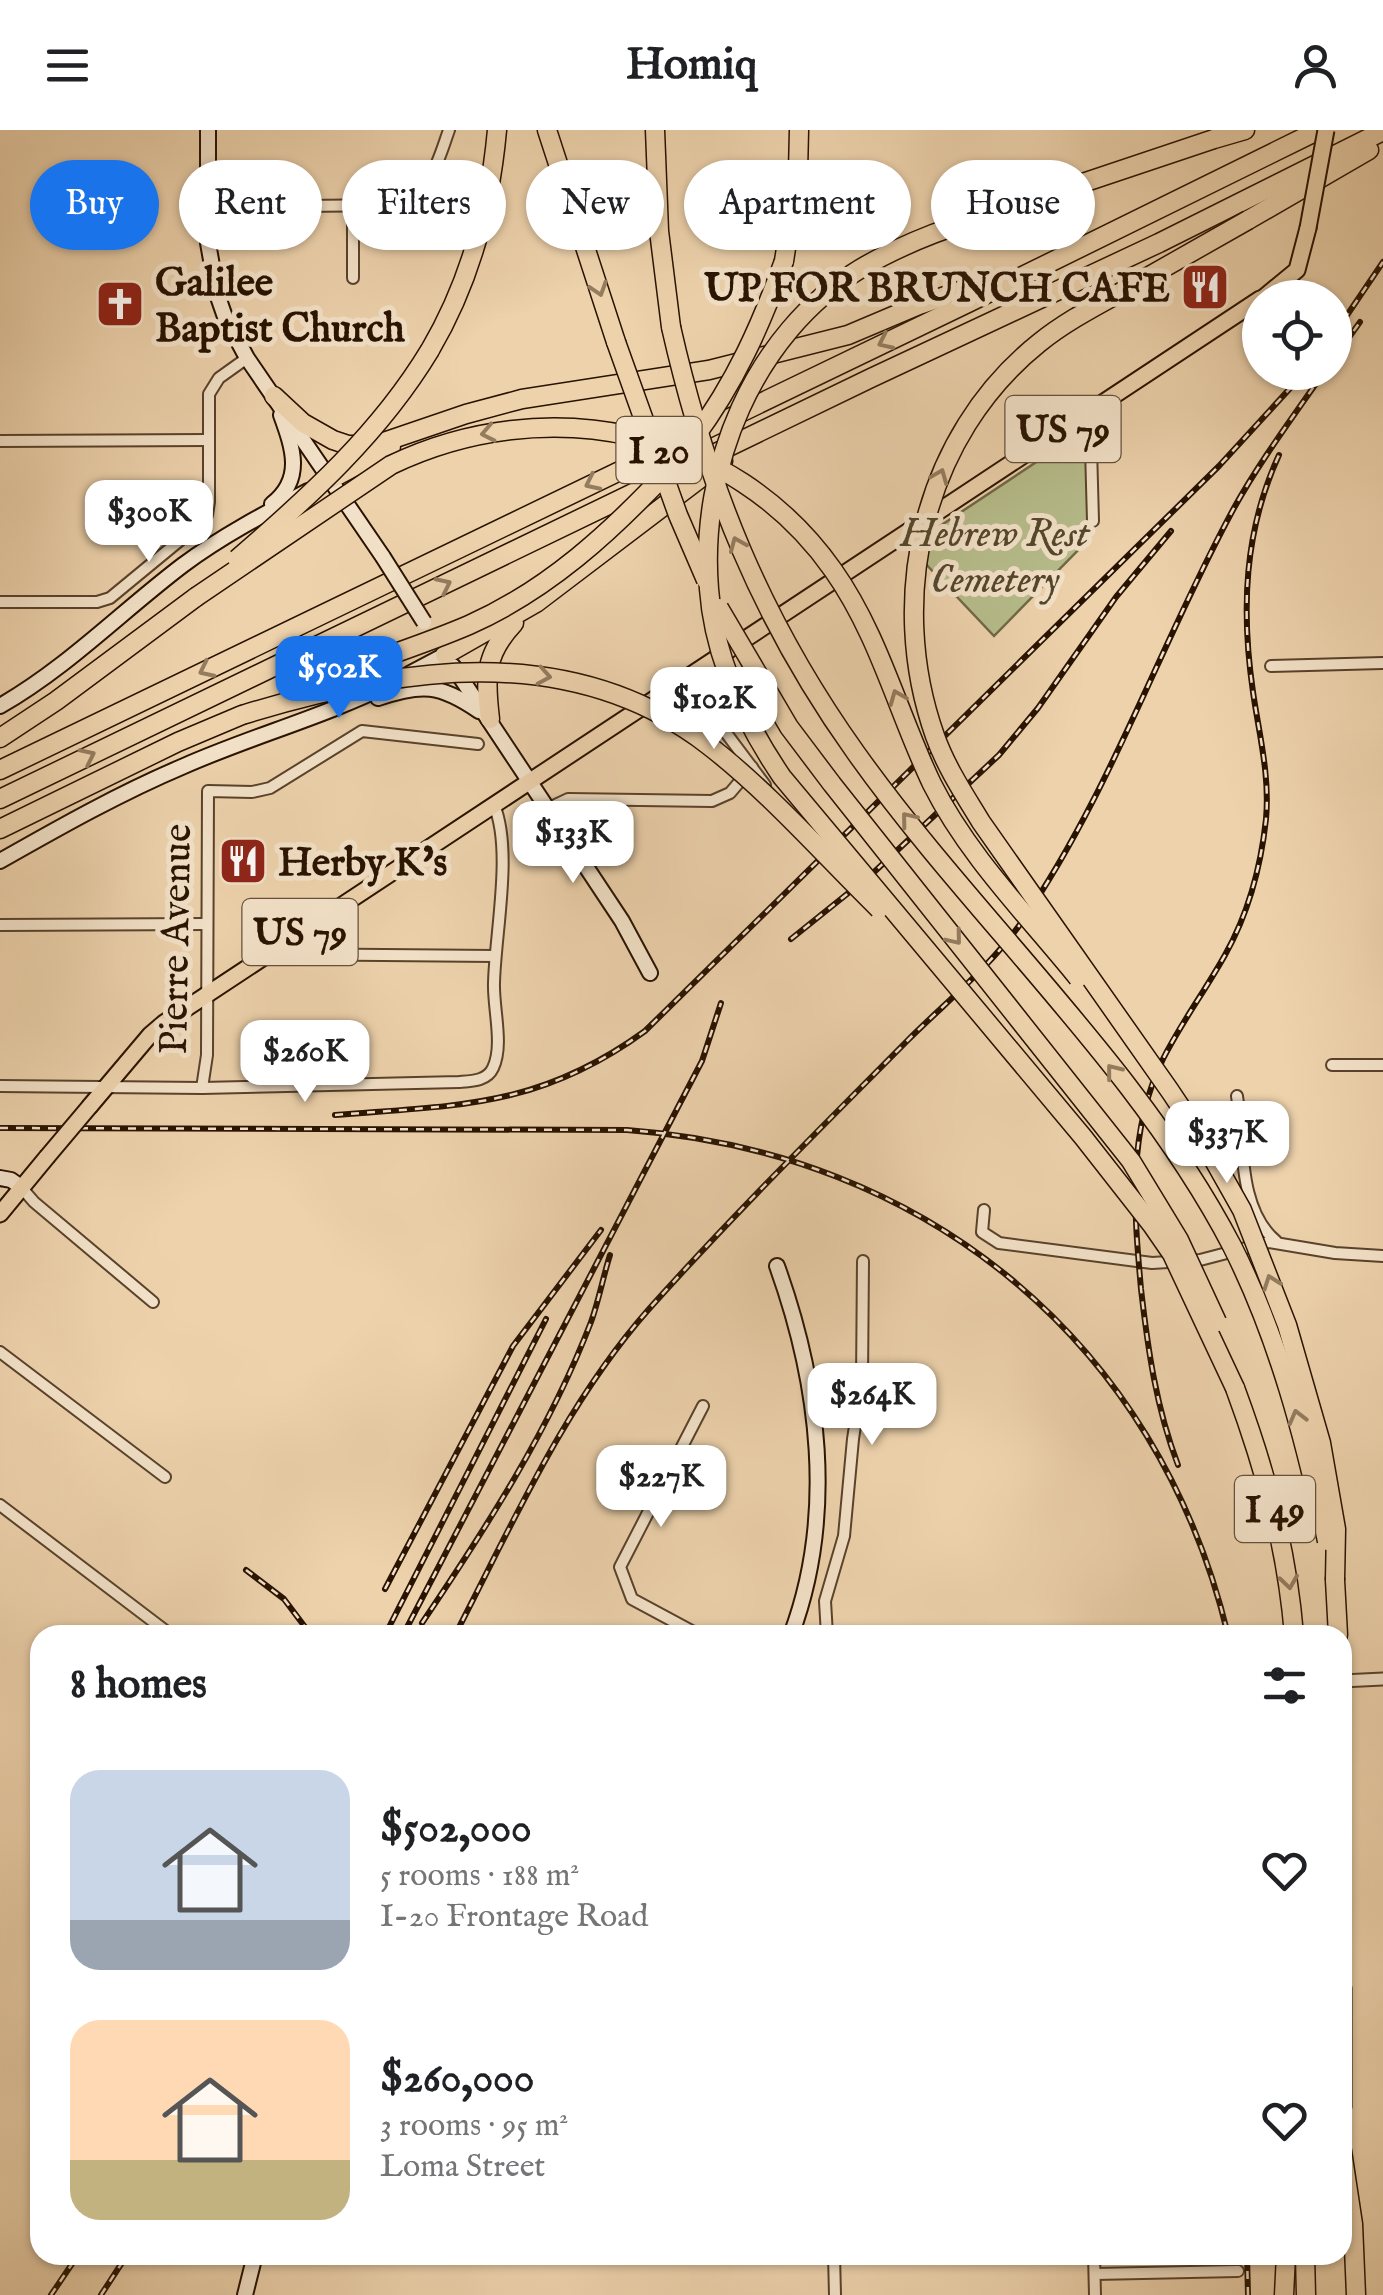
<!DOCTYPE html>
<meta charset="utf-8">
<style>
body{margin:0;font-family:"IM FELL English",serif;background:#f6f6f6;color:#202124;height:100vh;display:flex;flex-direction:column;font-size:38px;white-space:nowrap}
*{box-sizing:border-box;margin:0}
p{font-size:32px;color:#757577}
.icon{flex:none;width:55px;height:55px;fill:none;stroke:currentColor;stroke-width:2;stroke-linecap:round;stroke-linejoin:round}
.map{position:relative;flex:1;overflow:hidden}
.details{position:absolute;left:30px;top:1495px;width:1322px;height:640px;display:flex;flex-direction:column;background:#fff;border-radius:30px;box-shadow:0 2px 8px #0004}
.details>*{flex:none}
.banner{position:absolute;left:30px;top:30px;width:1325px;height:90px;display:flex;gap:20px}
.controls{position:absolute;left:1242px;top:150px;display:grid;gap:20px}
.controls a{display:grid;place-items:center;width:110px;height:110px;border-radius:50%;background:#fff;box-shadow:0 2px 8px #0004;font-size:50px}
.price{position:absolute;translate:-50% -85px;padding:0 22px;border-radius:20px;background:#fff;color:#222;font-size:32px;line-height:65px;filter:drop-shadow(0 2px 5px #0008)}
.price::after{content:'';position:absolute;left:50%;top:60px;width:30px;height:22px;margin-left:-15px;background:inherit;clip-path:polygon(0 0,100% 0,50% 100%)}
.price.active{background:#1a73e8;color:#fff}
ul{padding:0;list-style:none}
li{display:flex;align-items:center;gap:30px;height:250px;padding:0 40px}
li span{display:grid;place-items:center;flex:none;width:280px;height:200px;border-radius:30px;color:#555}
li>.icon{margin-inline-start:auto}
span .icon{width:120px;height:120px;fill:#fffc;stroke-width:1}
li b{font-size:42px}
h2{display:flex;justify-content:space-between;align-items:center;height:120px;padding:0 40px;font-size:42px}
.chip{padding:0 35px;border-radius:45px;background:#fff;box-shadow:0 2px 8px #0004;font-size:35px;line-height:90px}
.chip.active{background:#1a73e8;color:#fff}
header{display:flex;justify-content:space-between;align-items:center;height:130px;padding:0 40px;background:#fff;font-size:45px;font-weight:700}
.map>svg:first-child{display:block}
.green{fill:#b6bd8b;stroke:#6f6846;stroke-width:2.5}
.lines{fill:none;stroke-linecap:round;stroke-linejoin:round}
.minor-casing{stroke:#59422b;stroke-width:14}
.tertiary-casing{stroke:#59422b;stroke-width:15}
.secondary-casing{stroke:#281200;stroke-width:18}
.primary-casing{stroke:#281200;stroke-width:19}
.motorway-casing{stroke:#281200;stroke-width:21}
.minor{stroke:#f3e2c9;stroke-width:10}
.tertiary{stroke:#f3e2c9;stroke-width:11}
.secondary{stroke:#f3e2c9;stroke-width:14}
.primary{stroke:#edd2ac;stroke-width:15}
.motorway{stroke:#edd2ac;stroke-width:18}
.rail-casing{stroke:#281200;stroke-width:6}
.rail{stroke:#f3e2c9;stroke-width:2.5;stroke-dasharray:8;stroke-linecap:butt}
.secondary-bridge-casing{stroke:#281200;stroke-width:18;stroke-linecap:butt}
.primary-bridge-casing{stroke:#281200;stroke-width:19;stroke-linecap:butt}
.motorway-bridge-casing{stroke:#281200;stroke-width:21;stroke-linecap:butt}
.secondary-bridge{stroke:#f3e2c9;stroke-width:14}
.primary-bridge{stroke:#edd2ac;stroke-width:15}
.motorway-bridge{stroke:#edd2ac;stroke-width:18}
.oneway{stroke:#947c5f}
.labels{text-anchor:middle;stroke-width:10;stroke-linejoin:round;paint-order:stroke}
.shield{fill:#f3e2c9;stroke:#65503c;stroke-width:2.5}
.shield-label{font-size:38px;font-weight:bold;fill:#281200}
.poi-label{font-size:40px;font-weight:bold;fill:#281200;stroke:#f3e2c9;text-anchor:start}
.park-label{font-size:40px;font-style:italic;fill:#53452a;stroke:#f3e2c9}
.street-label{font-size:40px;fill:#281200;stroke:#f3e2c9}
</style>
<header><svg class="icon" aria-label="menu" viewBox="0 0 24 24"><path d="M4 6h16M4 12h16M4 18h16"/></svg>Homiq<svg class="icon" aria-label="person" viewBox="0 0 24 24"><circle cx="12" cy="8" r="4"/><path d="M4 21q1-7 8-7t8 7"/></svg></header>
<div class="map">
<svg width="1383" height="2165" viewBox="0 0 1383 2165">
<rect width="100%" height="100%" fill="#edd2ac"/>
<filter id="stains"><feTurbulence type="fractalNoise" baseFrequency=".002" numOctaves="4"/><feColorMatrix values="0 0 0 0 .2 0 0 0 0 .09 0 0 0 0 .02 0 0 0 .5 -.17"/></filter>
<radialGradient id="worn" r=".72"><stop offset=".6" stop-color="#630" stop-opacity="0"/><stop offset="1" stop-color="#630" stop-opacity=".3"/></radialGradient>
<polygon class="green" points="1086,299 1088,410 994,506 922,430 928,404"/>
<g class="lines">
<g class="minor-casing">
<g id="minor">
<path d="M207,77L397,75C431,63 438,31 449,0"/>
<polyline points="353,77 353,148"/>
<polyline points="1090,281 1093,391"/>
<polyline points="0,311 209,310"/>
<polyline points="0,472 97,472 110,468 201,393 207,385 209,372 209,264 219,248 247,228"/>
<polyline points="1271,536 1383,533"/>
<polyline points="685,548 765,655"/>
<polyline points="549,678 568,669 712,671 730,663 752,637"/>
<polyline points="0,795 206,794"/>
<polyline points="271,824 495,826"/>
<polyline points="1332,935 1383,935"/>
<path d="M0,956L202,958L459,952C472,951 487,951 493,938C504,915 493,878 494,853C495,804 513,720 494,675"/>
<polyline points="202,958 207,925 208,661 252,662 270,658 362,601 478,614"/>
<path d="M1237,966C1244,1010 1237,1079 1276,1111"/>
<polyline points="21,1057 34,1072 153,1172"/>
<polyline points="984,1080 982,1102 999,1113 1152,1133 1200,1130 1269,1112 1335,1123 1383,1126"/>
<polyline points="0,1222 165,1347"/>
<polyline points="0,1375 171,1505"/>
<polyline points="699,1505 632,1469 620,1437 703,1276"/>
<polyline points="827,1505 825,1471 844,1406 853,1309 862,1250 863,1131"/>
<polyline points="834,2125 835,2165"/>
<polyline points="1094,2125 1095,2165"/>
<polyline points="1095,2144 1238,2141"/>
</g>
</g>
<g class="tertiary-casing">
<polyline id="tertiary" points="1342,1551 1383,1549"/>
</g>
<g class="secondary-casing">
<g id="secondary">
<polyline points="208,0 208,113 217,164 225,187 247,228 383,427"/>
<path d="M272,374C304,349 293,318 281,285"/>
<polyline points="453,536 622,791 650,843"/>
<polyline points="409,544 445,525"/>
<path d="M378,568C422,553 440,554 479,581"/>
<path d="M0,576C68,537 121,482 183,435C222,406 264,384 308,361"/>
<path d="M0,731C60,697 120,663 184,636C252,606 323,587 390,554"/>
<polyline points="0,1048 11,1050 21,1057"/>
<path d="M777,1136C819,1253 836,1385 791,1505"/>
<polyline points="245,2165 255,2125"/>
</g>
</g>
<g class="primary-casing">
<g id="primary">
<polyline points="1263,168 1297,140 1308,98"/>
<polyline points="90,976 150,905 164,893 1260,169"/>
<polyline points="0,1084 47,1027"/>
</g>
</g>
<g class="motorway-casing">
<g id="motorway">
<polyline points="547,0 616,212"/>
<polyline points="655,0 659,101 671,197"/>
<polyline points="1214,9 1245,0"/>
<polyline points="1248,90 1369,20"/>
<polyline points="784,131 798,42 799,0"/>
<path d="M430,220C470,152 490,78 497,0"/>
<polyline points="274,266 303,293 333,310 348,315 375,315 466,284 522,269 709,240 848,205 919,175 992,150"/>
<polyline points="331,349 391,317"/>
<polyline points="445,525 536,473 723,331"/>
<path d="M490,589C485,548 484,525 514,493"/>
<polyline points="0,608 56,571 196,467"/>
<polyline points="0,640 970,172 1319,0"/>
<polyline points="0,669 871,248 1159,113 1383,1"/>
<polyline points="0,699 178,612 242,585"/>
<path d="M1235,1258C1265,1339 1287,1418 1294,1505"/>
<polyline points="1335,1450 1338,1505"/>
<polyline points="1342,1858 1342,1977"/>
<polyline points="1342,2021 1353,2094 1356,2165"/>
<polyline points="1305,2125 1306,2165"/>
<polyline points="1284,2165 1286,2125"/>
</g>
</g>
<use href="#minor" class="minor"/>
<use href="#tertiary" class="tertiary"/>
<use href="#secondary" class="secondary"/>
<use href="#primary" class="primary"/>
<use href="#motorway" class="motorway"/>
<g class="rail-casing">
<g id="rail">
<polyline points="1335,203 1383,132"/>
<polyline points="1335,227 1360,192"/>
<polyline points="791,809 872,744 999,625 1038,578 1116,467 1171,401"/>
<path d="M335,985C459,975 539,978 645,901L1219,336L1305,242"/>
<path d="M0,998L627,1000C926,1022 1158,1212 1228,1505"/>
<path d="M1178,1335C1156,1277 1148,1220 1141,1159C1134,1081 1127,1002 1163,929C1181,893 1205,861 1225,825C1248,784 1261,736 1266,689C1270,645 1259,604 1253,562C1241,480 1244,401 1279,325"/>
<polyline points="246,1440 284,1469 311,1505"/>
<polyline points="385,1459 513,1216 601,1100"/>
<path d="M422,1493C486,1398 550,1299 591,1192C599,1170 603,1147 610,1125"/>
<polyline points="385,1505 546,1189"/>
<polyline points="403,1505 702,931 721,873"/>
<path d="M455,1505C513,1393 565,1274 649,1179C732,1086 821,998 908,910C946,872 990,837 1021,793C1111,662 1159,516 1234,378C1260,331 1293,287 1324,242"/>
<polyline points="1247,2125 1248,2165"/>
<polyline points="51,2165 78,2125"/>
<polyline points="101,2165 127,2125"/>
</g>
</g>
<use href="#rail" class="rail"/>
<g class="secondary-bridge-casing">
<polyline id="secondary-bridge" points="383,427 424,492"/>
</g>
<g class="primary-bridge-casing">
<g id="primary-bridge">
<polyline points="1308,98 1326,0"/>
<polyline points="47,1027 90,976"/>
</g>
</g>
<g class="motorway-bridge-casing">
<g id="motorway-bridge">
<path d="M1214,9C1150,31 1085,52 1020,74C965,92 910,109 860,139C753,204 699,338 709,459C714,528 744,591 782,647L1083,1007L1152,1095L1172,1124L1235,1258"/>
<path d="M1248,90C1207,113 1165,137 1123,161C1094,177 1065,192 1039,213C923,306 886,468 935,606C946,637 964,664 981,692L1170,961L1202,1009L1242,1080L1287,1195L1321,1313L1336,1399L1335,1450"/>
<path d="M671,197C707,356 761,490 856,623C974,789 1138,935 1232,1116C1279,1209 1305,1310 1327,1411"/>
<polyline points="616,212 678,385 706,450"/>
<path d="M694,308C735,253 761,195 784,131"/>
<path d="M237,429C309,367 380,303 430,220"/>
<path d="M196,467L391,335C545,261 732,297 833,440C879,505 898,583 932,654C968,726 1028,786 1078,848"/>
<polyline points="719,478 789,597 832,654 1131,1031 1179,1110 1217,1192"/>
<path d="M311,554C363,533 418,517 469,495C548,460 611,402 669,340"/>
<path d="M242,585C397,537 570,509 708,615C768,661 825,726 879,779"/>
</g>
</g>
<use href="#secondary-bridge" class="secondary-bridge"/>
<use href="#primary-bridge" class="primary-bridge"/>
<use href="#motorway-bridge" class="motorway-bridge"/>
</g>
<defs><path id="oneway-chevron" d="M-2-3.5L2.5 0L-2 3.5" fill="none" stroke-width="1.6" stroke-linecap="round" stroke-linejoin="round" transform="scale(2.5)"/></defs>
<g class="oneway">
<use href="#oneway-chevron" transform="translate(599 159) rotate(72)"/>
<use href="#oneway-chevron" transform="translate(885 212) rotate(155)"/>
<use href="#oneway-chevron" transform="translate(488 303) rotate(169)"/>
<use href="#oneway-chevron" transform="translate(940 346) rotate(-68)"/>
<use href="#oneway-chevron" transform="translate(592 353) rotate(154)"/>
<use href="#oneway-chevron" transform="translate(737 414) rotate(-113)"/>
<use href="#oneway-chevron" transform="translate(444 455) rotate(-26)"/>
<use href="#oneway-chevron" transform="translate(206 540) rotate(154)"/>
<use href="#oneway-chevron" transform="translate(544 546) rotate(10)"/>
<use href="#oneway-chevron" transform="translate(897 567) rotate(-112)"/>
<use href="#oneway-chevron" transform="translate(88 626) rotate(-26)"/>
<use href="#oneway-chevron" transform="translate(908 689) rotate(-129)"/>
<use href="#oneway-chevron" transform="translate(955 808) rotate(51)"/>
<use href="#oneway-chevron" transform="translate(1113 941) rotate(-128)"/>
<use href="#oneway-chevron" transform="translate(1271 1152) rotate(-110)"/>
<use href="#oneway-chevron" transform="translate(1297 1287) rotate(-105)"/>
<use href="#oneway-chevron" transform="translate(1289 1452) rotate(82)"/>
</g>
<defs>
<g id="restaurant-square" transform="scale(2.5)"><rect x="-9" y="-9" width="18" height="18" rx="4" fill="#8f2418" stroke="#f3e2c9"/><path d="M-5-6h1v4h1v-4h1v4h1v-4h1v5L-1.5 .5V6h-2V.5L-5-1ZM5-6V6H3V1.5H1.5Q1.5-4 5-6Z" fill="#fff"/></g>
<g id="church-square" transform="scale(2.5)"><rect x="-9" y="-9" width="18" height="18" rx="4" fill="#8f2418" stroke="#f3e2c9"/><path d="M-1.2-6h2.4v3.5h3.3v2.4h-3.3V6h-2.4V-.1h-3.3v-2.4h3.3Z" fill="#fff"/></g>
</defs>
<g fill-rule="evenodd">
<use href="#restaurant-square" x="1205" y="157"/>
<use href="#church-square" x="120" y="174"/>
<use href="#restaurant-square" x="243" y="731"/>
</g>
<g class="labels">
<g class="shield">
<rect x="1005.5" y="266" width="115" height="66" rx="8"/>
<rect x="616.5" y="287" width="85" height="66" rx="8"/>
<rect x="242.5" y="769" width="115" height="66" rx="8"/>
<rect x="1235" y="1346" width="80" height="66" rx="8"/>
</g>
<g class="shield-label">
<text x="1063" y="312">US 79</text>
<text x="659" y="333">I 20</text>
<text x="300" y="815">US 79</text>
<text x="1275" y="1392">I 49</text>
</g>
<g class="poi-label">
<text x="155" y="165">Galilee<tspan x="155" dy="46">Baptist Church</tspan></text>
<text x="1170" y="171" text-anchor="end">UP FOR BRUNCH CAFE</text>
<text x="278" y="745">Herby K's</text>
</g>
<g class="park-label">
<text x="995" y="416">Hebrew Rest<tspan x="995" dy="46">Cemetery</tspan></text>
</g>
<g class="street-label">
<text transform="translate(174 809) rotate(-89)" y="14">Pierre Avenue</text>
</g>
</g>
<rect width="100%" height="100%" filter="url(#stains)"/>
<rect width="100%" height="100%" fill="url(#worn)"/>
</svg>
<div class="controls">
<a><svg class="icon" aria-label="locate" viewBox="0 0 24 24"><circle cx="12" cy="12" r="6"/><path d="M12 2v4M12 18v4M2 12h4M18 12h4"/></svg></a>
</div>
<b class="price" style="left:149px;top:435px">$300K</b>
<b class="price active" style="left:339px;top:591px">$502K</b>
<b class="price" style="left:714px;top:622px">$102K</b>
<b class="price" style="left:573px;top:756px">$133K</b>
<b class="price" style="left:305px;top:975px">$260K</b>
<b class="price" style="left:1227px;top:1056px">$337K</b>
<b class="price" style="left:872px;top:1318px">$264K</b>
<b class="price" style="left:661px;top:1400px">$227K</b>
<div class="banner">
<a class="chip active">Buy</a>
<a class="chip">Rent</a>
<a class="chip">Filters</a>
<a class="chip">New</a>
<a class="chip">Apartment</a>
<a class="chip">House</a>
</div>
<section class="details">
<h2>8 homes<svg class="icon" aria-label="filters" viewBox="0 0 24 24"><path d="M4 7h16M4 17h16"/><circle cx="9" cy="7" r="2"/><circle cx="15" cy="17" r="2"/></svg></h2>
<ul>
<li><span style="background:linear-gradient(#c9d6e8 75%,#9aa5b1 0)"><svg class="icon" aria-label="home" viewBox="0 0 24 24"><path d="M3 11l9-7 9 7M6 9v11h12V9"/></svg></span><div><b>$502,000</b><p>5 rooms · 188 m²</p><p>I-20 Frontage Road</p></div><svg class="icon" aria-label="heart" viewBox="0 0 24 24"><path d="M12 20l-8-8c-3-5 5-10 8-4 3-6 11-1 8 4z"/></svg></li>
<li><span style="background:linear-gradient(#ffd9b3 70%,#c2b280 0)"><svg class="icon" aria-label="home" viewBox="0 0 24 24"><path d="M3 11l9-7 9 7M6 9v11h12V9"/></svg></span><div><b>$260,000</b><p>3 rooms · 95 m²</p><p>Loma Street</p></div><svg class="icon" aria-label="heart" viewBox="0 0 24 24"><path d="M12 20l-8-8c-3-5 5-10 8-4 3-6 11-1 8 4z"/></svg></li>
</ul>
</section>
</div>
